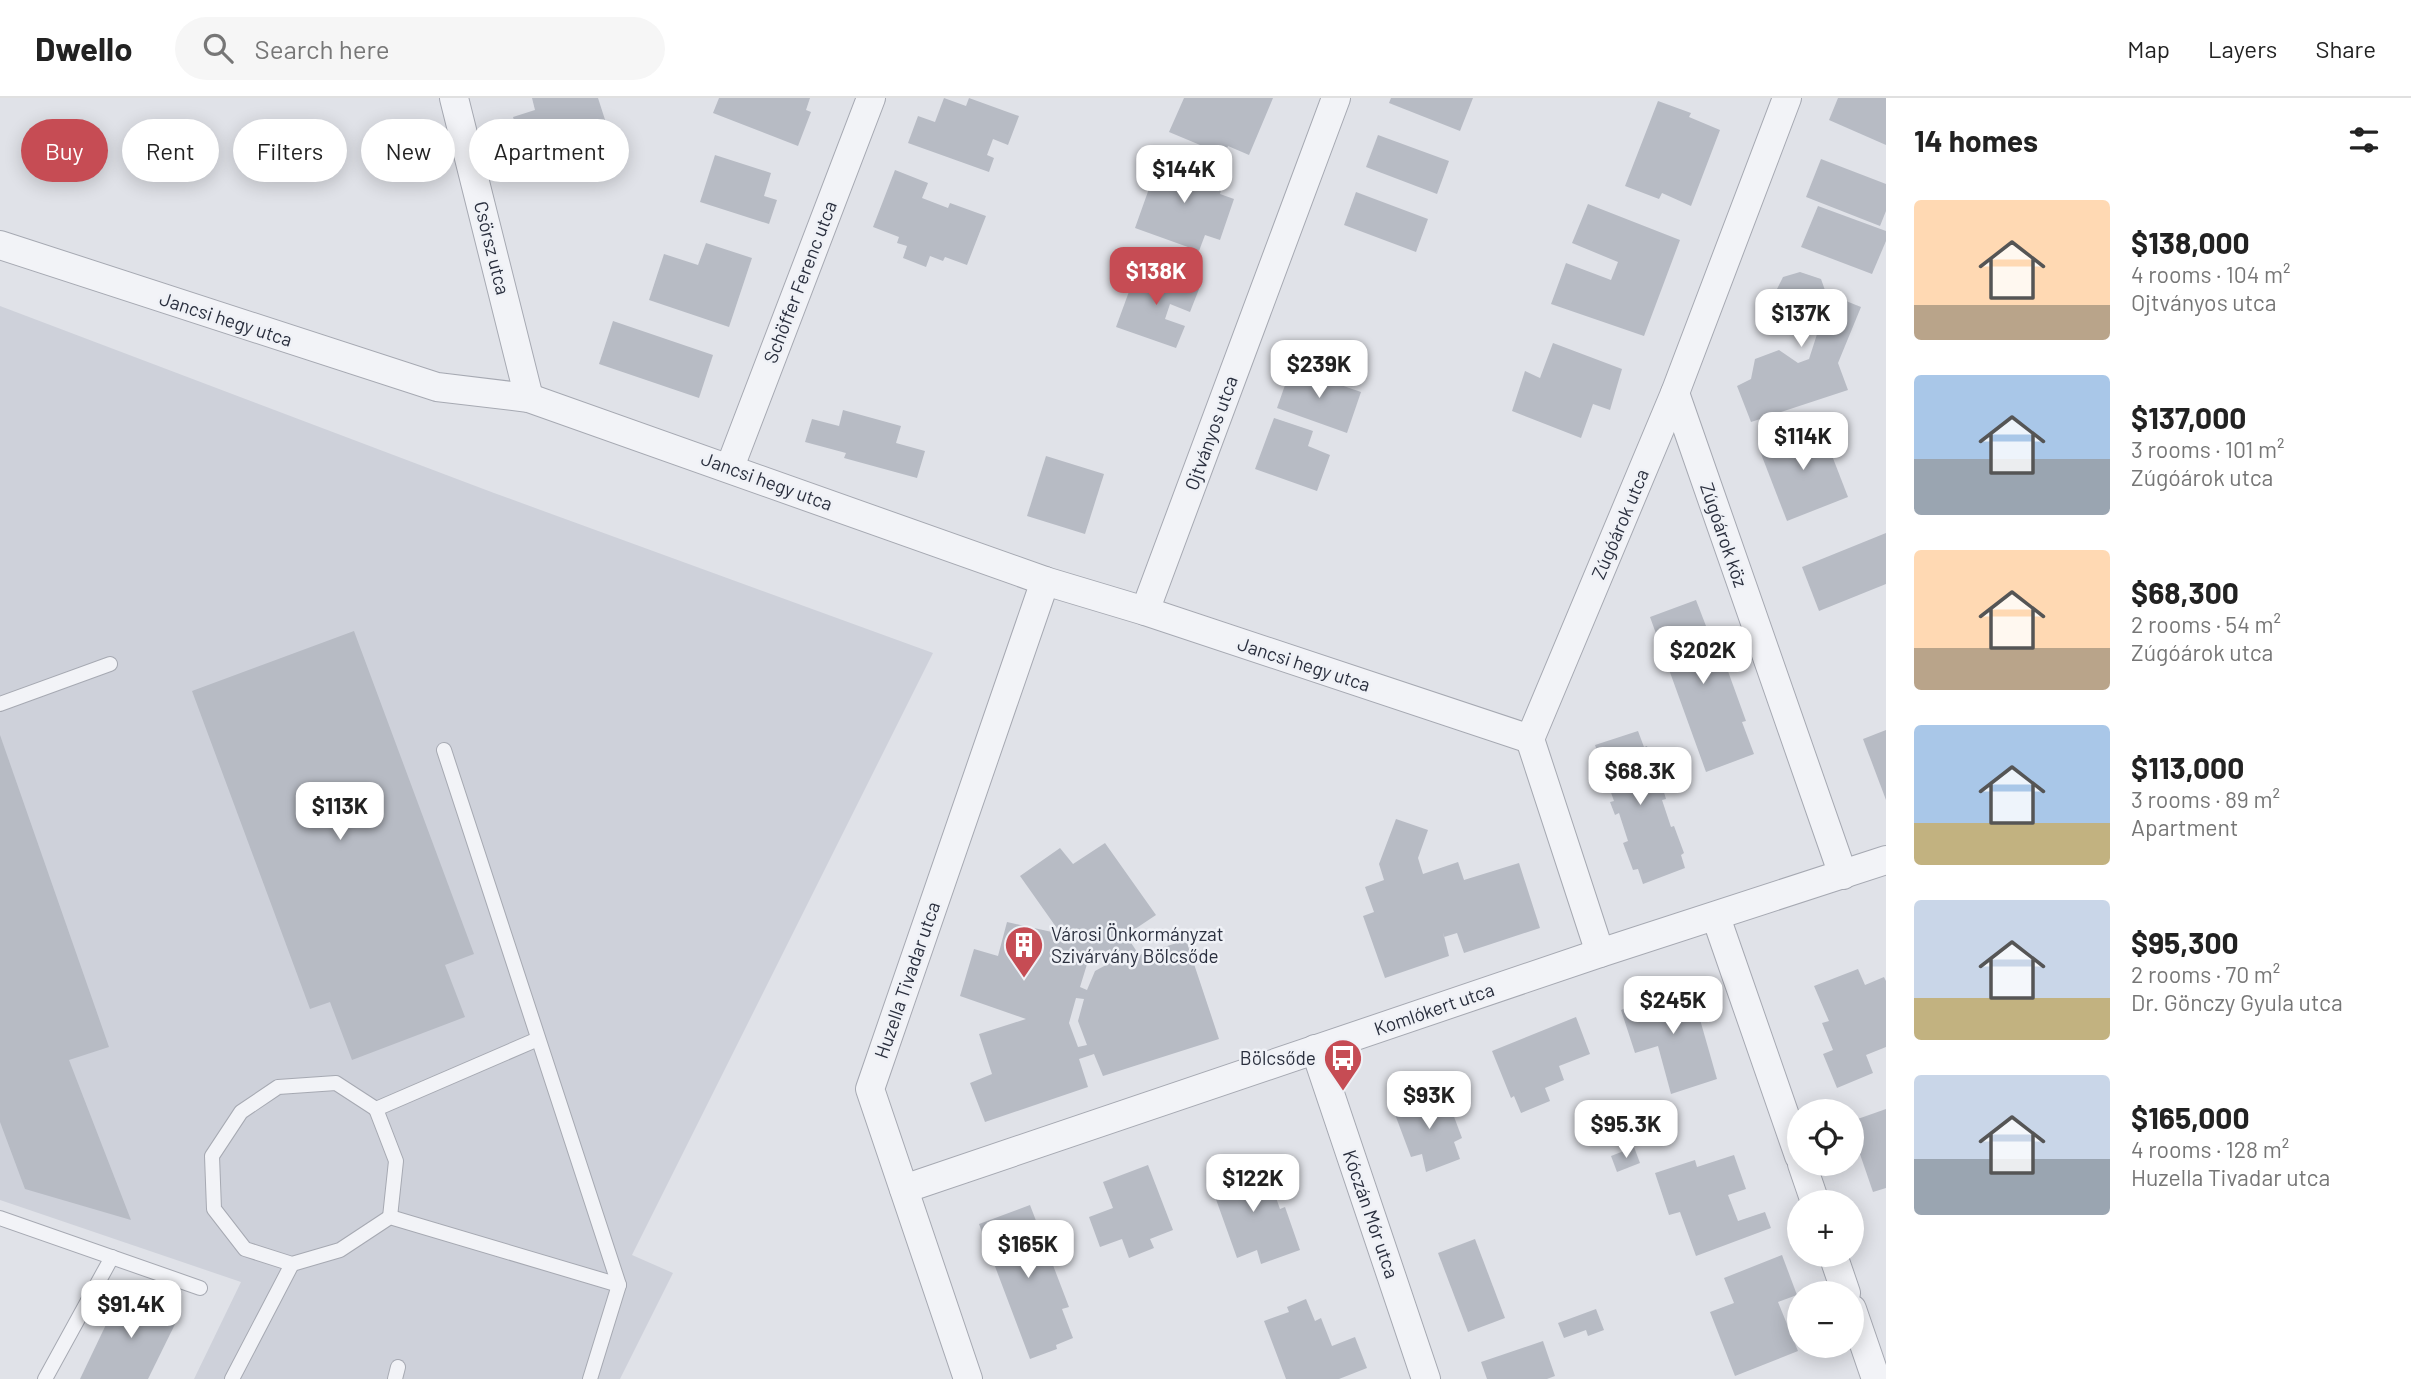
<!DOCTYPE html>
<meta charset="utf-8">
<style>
body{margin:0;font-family:Barlow,sans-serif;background:#f6f6f6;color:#222;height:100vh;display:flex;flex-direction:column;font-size:26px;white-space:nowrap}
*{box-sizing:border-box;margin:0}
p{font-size:23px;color:#767676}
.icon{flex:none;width:38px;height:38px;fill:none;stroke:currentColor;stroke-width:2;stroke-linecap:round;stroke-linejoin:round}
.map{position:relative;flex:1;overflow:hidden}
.side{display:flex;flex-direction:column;background:#fff;width:525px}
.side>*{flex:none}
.hud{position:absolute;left:21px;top:21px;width:665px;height:63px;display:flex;gap:14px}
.controls{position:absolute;left:1787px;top:1001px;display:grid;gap:14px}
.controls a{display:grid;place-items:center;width:77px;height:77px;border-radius:50%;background:#fff;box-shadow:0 4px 18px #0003;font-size:35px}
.price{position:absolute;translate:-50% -60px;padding:0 16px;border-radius:14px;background:#fff;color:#222;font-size:23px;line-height:46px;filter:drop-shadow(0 2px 4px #0008)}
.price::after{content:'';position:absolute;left:50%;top:42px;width:21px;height:16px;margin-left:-10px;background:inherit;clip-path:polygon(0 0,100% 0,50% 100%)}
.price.on{background:#c64c54;color:#fff}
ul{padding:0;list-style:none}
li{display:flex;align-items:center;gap:21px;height:175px;padding:0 28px}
li span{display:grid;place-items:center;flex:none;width:196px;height:140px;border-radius:7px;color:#555}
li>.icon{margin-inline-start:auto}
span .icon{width:84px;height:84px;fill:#fffc;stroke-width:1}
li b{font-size:30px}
h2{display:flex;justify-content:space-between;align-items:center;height:84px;padding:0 28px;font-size:30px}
.chip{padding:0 24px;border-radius:32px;background:#fff;box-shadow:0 4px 18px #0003;font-size:24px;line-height:63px}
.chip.on{background:#c64c54;color:#fff}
header{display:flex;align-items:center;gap:42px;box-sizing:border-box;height:98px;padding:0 35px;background:#fff;border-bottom:2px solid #e0e0e0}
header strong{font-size:33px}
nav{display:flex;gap:38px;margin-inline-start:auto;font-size:24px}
.search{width:490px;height:63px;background:#f6f6f6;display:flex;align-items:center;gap:18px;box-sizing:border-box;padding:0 24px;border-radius:38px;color:#767676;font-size:26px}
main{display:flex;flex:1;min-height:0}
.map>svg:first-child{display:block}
.built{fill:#ced1da}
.building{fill:#b7bbc4;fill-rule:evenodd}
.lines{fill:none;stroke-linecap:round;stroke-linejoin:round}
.lane-casing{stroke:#a6a9b2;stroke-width:16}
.street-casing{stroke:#a6a9b2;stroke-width:30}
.lane{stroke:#f2f3f7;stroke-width:14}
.street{stroke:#f2f3f7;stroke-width:28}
.labels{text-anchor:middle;stroke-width:5;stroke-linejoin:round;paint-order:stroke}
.street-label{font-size:19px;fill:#2a2f3e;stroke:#eff1f6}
.poi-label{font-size:19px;fill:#2a2f3e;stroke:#eff1f6;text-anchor:start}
</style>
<header>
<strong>Dwello</strong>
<div class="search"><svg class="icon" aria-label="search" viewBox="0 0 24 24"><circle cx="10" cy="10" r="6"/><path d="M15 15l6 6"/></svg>Search here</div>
<nav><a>Map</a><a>Layers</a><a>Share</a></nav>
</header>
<main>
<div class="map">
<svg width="1886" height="1281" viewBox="0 0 1886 1281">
<rect width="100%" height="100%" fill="#e0e2e8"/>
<polygon class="built" points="0,208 494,395 933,555 632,1157 673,1175 620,1281 194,1281 241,1184 0,1102"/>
<g class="building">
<polygon points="532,0 598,0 608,31 525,57 513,19 535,12"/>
<polygon points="719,0 810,0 806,12 811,14 798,48 713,15"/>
<polygon points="944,0 966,8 969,0 1019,18 1008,47 993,41 987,57 994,60 989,74 908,45 918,18 935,24"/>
<polygon points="1184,0 1273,0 1249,57 1228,48 1224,57 1169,34"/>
<polygon points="1391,0 1473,0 1460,33 1389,5"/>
<polygon points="1838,0 1886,0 1886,47 1829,22"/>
<polygon points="1658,3 1691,15 1689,19 1720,32 1691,108 1662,95 1659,101 1625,88"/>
<polygon points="1378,37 1449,63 1437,96 1366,69"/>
<polygon points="715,57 771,75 764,98 777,102 769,126 700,104"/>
<polygon points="1161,57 1210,75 1208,80 1223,85 1220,96 1234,101 1220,142 1205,137 1199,153 1135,130"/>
<polygon points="1821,61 1886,86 1886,113 1880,128 1806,99"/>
<polygon points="895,72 928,85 922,100 948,110 950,105 986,118 967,167 945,159 943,163 930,158 926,169 903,160 907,148 897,145 899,139 873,129"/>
<polygon points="1356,94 1428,121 1416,154 1344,127"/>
<polygon points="1588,106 1680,142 1644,238 1551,206 1566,165 1611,182 1618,164 1572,145"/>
<polygon points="1818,108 1886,133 1886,143 1872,176 1801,149"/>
<polygon points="706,145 752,160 729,229 649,202 664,156 698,167"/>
<polygon points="1138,169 1199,191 1190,214 1170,206 1165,221 1185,228 1176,250 1116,229"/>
<polygon points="1800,174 1821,181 1826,195 1861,209 1838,265 1848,292 1751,324 1737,288 1751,281 1755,261 1779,252 1798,265 1809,261 1819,230 1793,220 1790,227 1760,217 1769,193 1775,195 1783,179"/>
<polygon points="613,223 713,257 699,300 599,266"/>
<polygon points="1553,245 1622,271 1610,312 1593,306 1581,340 1512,313 1525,273 1540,280"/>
<polygon points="1291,270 1361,294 1347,335 1277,310"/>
<polygon points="843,312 901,328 896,345 925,353 917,380 844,360 846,355 805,344 812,321 839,328"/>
<polygon points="1274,320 1313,333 1308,348 1330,357 1317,393 1255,371"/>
<polygon points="1819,324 1848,399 1787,423 1758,348"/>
<polygon points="1046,358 1104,376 1085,436 1027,418"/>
<polygon points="1886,435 1886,486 1819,513 1802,469"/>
<polygon points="1696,502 1711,541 1716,540 1746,623 1742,624 1754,656 1706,674 1650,519"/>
<polygon points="354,533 474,856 445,867 465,919 352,962 330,904 310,911 192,593"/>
<polygon points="1886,632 1886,702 1863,641"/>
<polygon points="1638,633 1644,649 1647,648 1657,675 1653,678 1656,686 1661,684 1666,701 1662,702 1671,729 1674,728 1684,755 1681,757 1685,770 1643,786 1638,771 1633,772 1623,745 1628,743 1619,715 1615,717 1610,704 1614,703 1609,689 1606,690 1597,665 1601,664 1595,647"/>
<polygon points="0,637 109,949 69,962 131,1122 25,1091 0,1024"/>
<polygon points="1396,721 1428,732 1418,760 1423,776 1458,764 1464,782 1519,765 1540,830 1464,855 1457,835 1444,839 1443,834 1449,858 1385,880 1363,818 1374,814 1365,789 1384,782 1379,766"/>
<path d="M1105,745L1156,817L1126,837L1139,857L1186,842L1219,941L1103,978L1094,956L1079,961L1088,989L985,1024L970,985L992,976L979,936L1026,921L960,898L974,851L998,858L1007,824L1061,836L1020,778L1060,750L1073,766ZM1110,851L1117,861L1095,873L1087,892L1080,889L1088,863ZM1076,900L1084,901L1078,923L1087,947L1078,949L1069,925Z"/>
<polygon points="1858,871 1865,887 1884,879 1886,883 1886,949 1866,957 1873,975 1837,990 1823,956 1833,952 1822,925 1829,923 1814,888"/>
<polygon points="1689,883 1717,981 1671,996 1658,948 1635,955 1621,912"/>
<polygon points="1576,919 1590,956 1559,968 1564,982 1545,990 1550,1003 1521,1015 1514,998 1511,1000 1492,953"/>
<polygon points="1437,993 1441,1012 1450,1008 1462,1040 1454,1044 1460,1061 1426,1074 1422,1056 1411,1059 1393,1011"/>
<polygon points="1886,1011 1886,1090 1873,1094 1852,1033 1852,1023"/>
<polygon points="1634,1049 1640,1065 1617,1074 1611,1058"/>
<polygon points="1734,1057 1746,1091 1728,1097 1738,1123 1765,1114 1771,1130 1696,1158 1680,1114 1669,1117 1655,1075 1695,1062 1697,1069"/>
<polygon points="1256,1062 1263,1082 1269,1080 1280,1111 1285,1109 1300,1152 1261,1166 1257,1152 1237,1160 1208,1079"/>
<polygon points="1148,1067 1173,1132 1150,1141 1154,1150 1129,1160 1122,1141 1100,1149 1089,1119 1113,1110 1103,1084"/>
<polygon points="1030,1107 1069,1209 1062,1211 1073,1240 1056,1247 1057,1251 1030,1261 979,1126"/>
<polygon points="1475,1141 1505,1220 1468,1234 1438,1155"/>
<polygon points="1782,1157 1797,1197 1778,1204 1798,1253 1735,1278 1710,1214 1734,1205 1724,1180"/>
<polygon points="123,1191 179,1218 148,1281 80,1281"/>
<polygon points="1306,1201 1315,1223 1321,1220 1332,1248 1355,1239 1367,1270 1339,1281 1286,1281 1264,1223 1289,1214 1287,1209"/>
<polygon points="1596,1211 1604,1232 1588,1238 1586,1232 1564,1240 1558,1225"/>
<polygon points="1543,1243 1555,1278 1547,1281 1487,1281 1481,1264"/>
</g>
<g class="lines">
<g class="lane-casing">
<g id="lane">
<polyline points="0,606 110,566"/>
<polyline points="444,652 619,1187 590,1281"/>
<polyline points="538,941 376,1011 336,985 278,989 241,1014 212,1058 214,1111 245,1151 292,1166 340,1152 390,1119 619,1187"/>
<polyline points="376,1011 396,1063 390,1119"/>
<polyline points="0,1120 200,1190"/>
<polyline points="45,1281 112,1159"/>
<polyline points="232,1281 292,1166"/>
<polyline points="395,1281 398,1269"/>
</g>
</g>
<g class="street-casing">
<g id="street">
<polyline points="454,0 529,300"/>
<polyline points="0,147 437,289 529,300 1045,483 1145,513 1530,641"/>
<polyline points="1675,295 1843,777"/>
<polyline points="730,369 871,0"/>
<polyline points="1145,513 1336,0"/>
<polyline points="1716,819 1799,1058"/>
<polyline points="1600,855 1530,641 1675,295 1787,0"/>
<polyline points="1315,951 1426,1281"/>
<polyline points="1802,1066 1815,1104"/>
<polyline points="904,1091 1600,855 1886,762"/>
<polyline points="1833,1157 1846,1195"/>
<polyline points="1852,1211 1876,1281"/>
<polyline points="968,1281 870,991 1045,483"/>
</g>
</g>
<use href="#lane" class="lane"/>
<use href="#street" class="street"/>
</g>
<defs>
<g id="building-pin" transform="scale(2.0125)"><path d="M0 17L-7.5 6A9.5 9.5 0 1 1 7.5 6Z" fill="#c64c54" stroke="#eff1f6"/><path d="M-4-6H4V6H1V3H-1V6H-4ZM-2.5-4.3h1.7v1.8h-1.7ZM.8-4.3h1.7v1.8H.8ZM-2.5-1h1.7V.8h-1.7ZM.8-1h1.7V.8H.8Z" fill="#fff"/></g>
<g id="bus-pin" transform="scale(2.0125)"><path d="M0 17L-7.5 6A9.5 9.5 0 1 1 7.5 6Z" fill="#c64c54" stroke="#eff1f6"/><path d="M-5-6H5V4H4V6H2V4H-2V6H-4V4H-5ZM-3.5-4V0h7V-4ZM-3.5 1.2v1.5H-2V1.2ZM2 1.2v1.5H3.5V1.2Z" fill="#fff"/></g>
</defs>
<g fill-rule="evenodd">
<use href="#building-pin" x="1024" y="847"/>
<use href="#bus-pin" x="1343" y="960"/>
</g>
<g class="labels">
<g class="street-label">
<text transform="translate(492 150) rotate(76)" y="7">Csörsz utca</text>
<text transform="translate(800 184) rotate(-69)" y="7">Schöffer Ferenc utca</text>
<text transform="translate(226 221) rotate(18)" y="7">Jancsi hegy utca</text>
<text transform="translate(1211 335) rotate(-70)" y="7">Ojtványos utca</text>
<text transform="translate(767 383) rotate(20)" y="7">Jancsi hegy utca</text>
<text transform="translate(1620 426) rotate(-67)" y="7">Zúgóárok utca</text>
<text transform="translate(1724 437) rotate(71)" y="7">Zúgóárok köz</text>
<text transform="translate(1304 566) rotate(18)" y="7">Jancsi hegy utca</text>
<text transform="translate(907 882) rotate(-71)" y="7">Huzella Tivadar utca</text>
<text transform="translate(1434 911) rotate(-19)" y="7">Komlókert utca</text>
<text transform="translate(1371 1116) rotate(71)" y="7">Kóczán Mór utca</text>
</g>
<g class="poi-label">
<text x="1051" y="843">Városi Önkormányzat<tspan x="1051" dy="22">Szivárvány Bölcsőde</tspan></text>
<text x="1316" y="967" text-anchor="end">Bölcsőde</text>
</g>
</g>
</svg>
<div class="controls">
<a><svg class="icon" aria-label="locate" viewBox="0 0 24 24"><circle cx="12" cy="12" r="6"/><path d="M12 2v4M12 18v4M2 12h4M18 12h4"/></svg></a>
<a>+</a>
<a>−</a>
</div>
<b class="price" style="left:1184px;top:107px">$144K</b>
<b class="price on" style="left:1156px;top:209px">$138K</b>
<b class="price" style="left:1801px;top:251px">$137K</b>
<b class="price" style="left:1319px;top:302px">$239K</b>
<b class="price" style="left:1803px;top:374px">$114K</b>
<b class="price" style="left:1703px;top:588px">$202K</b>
<b class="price" style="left:1640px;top:709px">$68.3K</b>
<b class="price" style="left:340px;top:744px">$113K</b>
<b class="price" style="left:1673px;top:938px">$245K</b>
<b class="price" style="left:1429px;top:1033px">$93K</b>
<b class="price" style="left:1626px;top:1062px">$95.3K</b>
<b class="price" style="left:1253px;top:1116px">$122K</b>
<b class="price" style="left:1028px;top:1182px">$165K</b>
<b class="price" style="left:131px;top:1242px">$91.4K</b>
<div class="hud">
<a class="chip on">Buy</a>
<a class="chip">Rent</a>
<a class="chip">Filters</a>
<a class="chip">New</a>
<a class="chip">Apartment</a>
</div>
</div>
<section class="side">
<h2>14 homes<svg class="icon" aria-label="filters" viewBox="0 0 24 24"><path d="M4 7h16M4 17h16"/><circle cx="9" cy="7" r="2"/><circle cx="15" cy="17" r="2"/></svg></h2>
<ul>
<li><span style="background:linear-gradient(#ffd9b3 75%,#b9a48a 0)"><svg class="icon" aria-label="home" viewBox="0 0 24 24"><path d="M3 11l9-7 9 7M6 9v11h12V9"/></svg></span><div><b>$138,000</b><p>4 rooms · 104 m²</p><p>Ojtványos utca</p></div></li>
<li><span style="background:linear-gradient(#a9c7e8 60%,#9aa5b1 0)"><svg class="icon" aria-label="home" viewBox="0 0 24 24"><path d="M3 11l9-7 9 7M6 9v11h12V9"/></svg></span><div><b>$137,000</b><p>3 rooms · 101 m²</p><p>Zúgóárok utca</p></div></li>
<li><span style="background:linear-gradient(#ffd9b3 70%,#b9a48a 0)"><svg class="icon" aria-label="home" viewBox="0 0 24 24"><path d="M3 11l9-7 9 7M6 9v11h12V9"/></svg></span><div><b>$68,300</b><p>2 rooms · 54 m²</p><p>Zúgóárok utca</p></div></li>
<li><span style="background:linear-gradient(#a9c7e8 70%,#c2b280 0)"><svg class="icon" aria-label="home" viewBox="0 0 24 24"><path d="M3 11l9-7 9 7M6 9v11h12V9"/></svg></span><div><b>$113,000</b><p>3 rooms · 89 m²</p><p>Apartment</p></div></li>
<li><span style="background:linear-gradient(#c9d6e8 70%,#c2b280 0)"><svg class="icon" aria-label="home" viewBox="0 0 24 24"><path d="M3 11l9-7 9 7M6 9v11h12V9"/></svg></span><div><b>$95,300</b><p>2 rooms · 70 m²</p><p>Dr. Gönczy Gyula utca</p></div></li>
<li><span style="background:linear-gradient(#c9d6e8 60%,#9aa5b1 0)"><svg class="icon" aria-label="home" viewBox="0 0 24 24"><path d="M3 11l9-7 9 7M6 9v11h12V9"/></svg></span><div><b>$165,000</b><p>4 rooms · 128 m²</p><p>Huzella Tivadar utca</p></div></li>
</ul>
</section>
</main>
